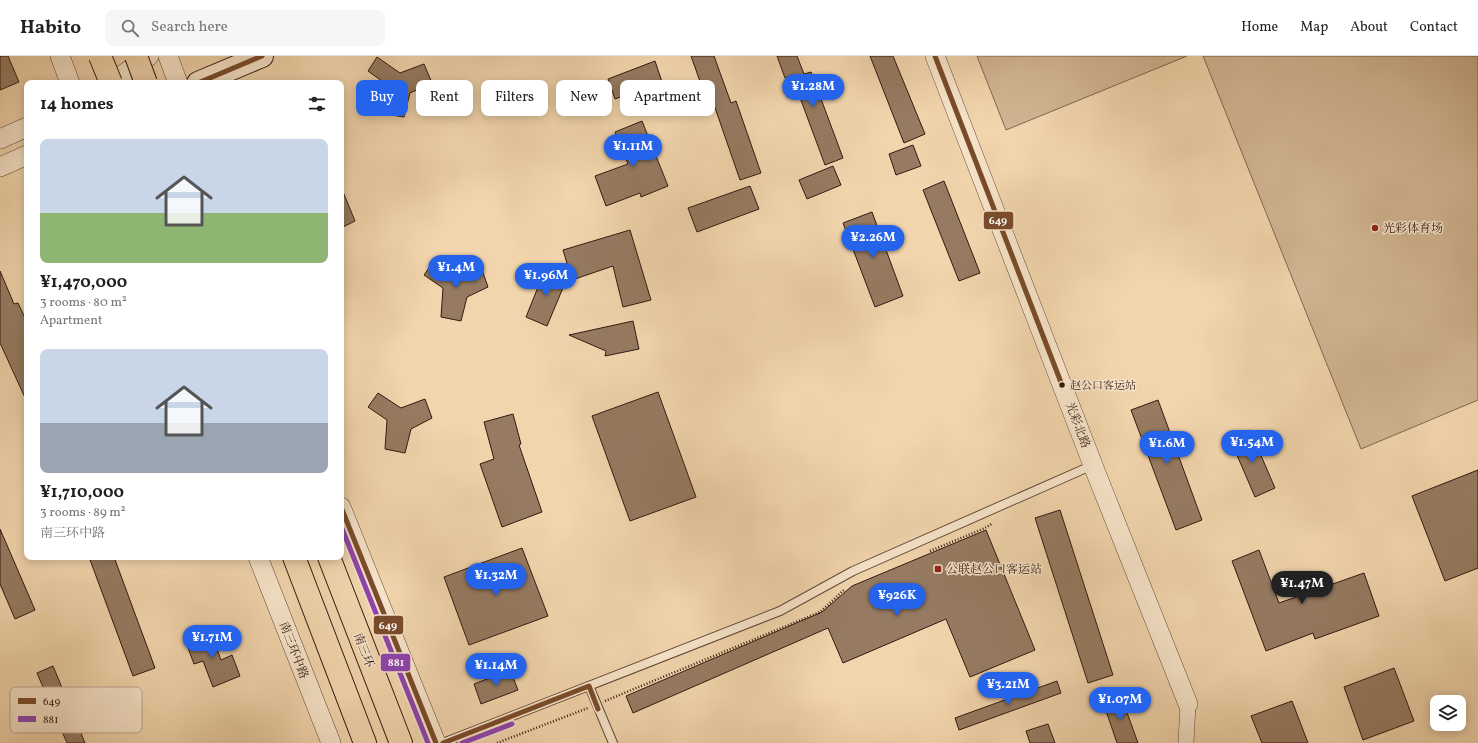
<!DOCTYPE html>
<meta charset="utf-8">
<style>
body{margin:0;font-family:Vollkorn,"Noto Serif SC",serif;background:#f6f6f6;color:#202124;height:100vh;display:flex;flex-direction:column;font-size:15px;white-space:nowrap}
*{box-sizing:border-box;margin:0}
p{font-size:13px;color:#757577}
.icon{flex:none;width:22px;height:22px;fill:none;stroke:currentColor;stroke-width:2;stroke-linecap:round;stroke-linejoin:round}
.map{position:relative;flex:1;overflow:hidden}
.drawer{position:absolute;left:24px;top:24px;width:320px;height:480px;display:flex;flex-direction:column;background:#fff;border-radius:8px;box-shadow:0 2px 10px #0003}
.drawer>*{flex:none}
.top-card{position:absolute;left:356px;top:24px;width:380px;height:36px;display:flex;gap:8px}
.buttons{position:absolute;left:1430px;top:639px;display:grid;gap:8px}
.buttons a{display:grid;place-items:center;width:36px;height:36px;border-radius:8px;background:#fff;box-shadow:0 2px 10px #0003;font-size:20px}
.price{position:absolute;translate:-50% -34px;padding:0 9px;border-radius:14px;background:#2563eb;color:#fff;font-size:13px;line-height:26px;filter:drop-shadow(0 1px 2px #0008)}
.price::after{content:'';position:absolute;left:50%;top:24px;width:12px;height:9px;margin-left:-6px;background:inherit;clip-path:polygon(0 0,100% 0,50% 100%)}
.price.current{background:#222;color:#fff}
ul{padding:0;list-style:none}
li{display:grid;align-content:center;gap:8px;height:212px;padding:0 16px}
li span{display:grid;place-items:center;height:124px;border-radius:8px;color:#555}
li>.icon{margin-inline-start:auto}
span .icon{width:72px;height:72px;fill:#fffc;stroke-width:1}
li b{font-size:17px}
h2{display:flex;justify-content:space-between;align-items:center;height:48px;padding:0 16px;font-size:17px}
.tag{padding:0 14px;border-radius:8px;background:#fff;box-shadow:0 2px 10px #0003;font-size:14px;line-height:36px}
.tag.current{background:#2563eb;color:#fff}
header{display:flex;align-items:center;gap:24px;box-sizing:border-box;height:56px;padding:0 20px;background:#fff;border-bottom:1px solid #e0e0e0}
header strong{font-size:19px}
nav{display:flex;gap:22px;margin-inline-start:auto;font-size:14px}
.search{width:280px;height:36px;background:#f6f6f6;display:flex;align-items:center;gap:10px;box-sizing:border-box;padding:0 14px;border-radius:8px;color:#757577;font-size:15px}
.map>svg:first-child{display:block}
.green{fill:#d1b592;stroke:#826751}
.building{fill:#967b62;stroke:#321910}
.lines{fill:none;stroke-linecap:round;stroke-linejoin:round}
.service-casing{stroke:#624837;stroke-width:10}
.minor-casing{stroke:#624837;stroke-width:16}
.tertiary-casing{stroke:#624837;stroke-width:20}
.secondary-casing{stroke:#321910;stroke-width:24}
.trunk-casing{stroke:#321910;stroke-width:24}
.path{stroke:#321910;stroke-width:2.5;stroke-dasharray:1 2;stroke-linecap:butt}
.service{stroke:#f7e4ca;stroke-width:8}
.minor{stroke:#f7e4ca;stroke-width:15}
.tertiary{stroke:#f7e4ca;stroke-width:19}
.secondary{stroke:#f7e4ca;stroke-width:22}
.trunk{stroke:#f2d5ad;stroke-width:22}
.trunk-bridge-casing{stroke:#321910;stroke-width:24;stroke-linecap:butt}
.trunk-bridge{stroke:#f2d5ad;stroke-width:22}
.bus-1-casing{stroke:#f7e4ca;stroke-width:8}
.bus-2-casing{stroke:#f7e4ca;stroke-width:8}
.bus-1{stroke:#7a4b2a;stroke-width:5}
.bus-2{stroke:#8e44ad;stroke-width:5}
.poi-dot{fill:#8f2418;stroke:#f7e4ca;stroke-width:1.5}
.bus-dot{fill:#321910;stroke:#f7e4ca;stroke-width:1.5}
.labels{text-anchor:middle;stroke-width:3;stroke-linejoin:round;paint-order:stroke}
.bus-label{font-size:11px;fill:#321910;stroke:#f7e4ca;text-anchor:start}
.poi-label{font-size:12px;fill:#321910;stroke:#f7e4ca;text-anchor:start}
.street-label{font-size:12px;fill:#321910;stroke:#f7e4ca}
.key{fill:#f7e4ca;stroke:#bca792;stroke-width:1}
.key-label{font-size:11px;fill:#321910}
.line-badge{stroke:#f7e4ca;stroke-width:1.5}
.badge-label{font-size:11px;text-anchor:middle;font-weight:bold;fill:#fff}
</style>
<header>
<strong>Habito</strong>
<div class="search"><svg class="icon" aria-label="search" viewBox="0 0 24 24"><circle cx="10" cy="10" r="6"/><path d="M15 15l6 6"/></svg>Search here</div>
<nav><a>Home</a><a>Map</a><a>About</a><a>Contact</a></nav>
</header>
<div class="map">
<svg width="1478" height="687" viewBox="0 0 1478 687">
<rect width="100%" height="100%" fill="#f2d5ad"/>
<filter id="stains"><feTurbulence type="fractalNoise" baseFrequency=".005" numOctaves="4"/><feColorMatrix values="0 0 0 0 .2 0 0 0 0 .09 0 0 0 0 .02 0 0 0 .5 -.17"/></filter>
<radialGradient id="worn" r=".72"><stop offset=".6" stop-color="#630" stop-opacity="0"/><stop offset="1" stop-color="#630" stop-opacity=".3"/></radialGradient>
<g class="green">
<polygon points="977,0 1187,0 1006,74"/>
<polygon points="1203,0 1478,0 1478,344 1361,393"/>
</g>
<g class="building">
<polygon points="0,0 8,0 19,26 0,34"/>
<polygon points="691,0 714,0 731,47 736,45 761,117 740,124 713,46 708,48"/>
<polygon points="777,0 797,0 804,18 811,16 843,102 825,109 792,20 785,22"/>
<polygon points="870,0 893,0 925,78 904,87"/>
<polygon points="377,1 400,17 424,8 432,27 410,37 404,61 384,58 386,28 368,15"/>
<polygon points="655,5 662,26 615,43 608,23"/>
<polygon points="642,65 668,130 641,141 640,137 606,150 595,120 628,108 615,76"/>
<polygon points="913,89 921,110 896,119 889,98"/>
<polygon points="833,110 841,129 807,143 799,124"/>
<polygon points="944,125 980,217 959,225 923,134"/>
<polygon points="750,130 759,153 697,176 688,152"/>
<polygon points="341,131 355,165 341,172"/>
<polygon points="872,156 903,240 875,251 843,167"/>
<polygon points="630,174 651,244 623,251 613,210 572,224 563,194"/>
<polygon points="434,205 457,220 481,211 488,231 467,241 461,265 441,261 443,232 424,219"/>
<polygon points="547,209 565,227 547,270 526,261"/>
<polygon points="0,215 14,248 18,247 27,266 27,346 0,287"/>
<polygon points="633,265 639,293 605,300 606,295 569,279"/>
<polygon points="658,336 696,441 630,465 592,360"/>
<polygon points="378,337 401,352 425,343 432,362 411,373 405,397 385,393 387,364 368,351"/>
<polygon points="1158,344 1202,464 1176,474 1131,354"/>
<polygon points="513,358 521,388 519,389 542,456 502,471 480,408 494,403 484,366"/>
<polygon points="1250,374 1275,432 1255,441 1230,383"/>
<polygon points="1478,414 1478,512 1445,525 1412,440"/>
<polygon points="1060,454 1113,619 1088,627 1035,462"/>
<polygon points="0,473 35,554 15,563 0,528"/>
<polygon points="986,474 1035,594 970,621 946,563 843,607 828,572 633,657 626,640 822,556 852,530"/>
<polygon points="522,492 548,560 469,589 444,521"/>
<polygon points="1259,494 1279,547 1364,517 1379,560 1315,583 1313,577 1266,595 1232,505"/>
<polygon points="89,501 114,501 155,612 133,620"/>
<polygon points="210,574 221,604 232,599 240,620 213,631 203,605 194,608 185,584"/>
<polygon points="53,610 85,687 67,687 37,617"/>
<polygon points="1394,612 1414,665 1363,684 1344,631"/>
<polygon points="510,614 518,634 481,648 474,628"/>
<polygon points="1057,625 1061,637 959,674 955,662"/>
<polygon points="1121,640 1138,687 1117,687 1103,646"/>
<polygon points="1292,645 1308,687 1262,687 1251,660"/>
<polygon points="1048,668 1055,687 1030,687 1026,675"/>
</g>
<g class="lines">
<g class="service-casing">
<g id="service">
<polyline points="589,630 613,687"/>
<polyline points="443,687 780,555 853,515 1093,409"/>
</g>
</g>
<g class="minor-casing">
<polyline id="minor" points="1186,687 1188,648"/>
</g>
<g class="tertiary-casing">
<g id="tertiary">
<polyline points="60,0 70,27"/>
<polyline points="168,0 178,27"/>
<polyline points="935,0 1096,417 1188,648"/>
<polyline points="111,27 149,0"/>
<polyline points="0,83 27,71"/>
<polyline points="0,111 27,99"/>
<polyline points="341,451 436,687"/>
<polyline points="258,501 331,687"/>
</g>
</g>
<g class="secondary-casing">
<polyline id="secondary" points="198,27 262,0"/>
</g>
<g class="trunk-casing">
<g id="trunk">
<polyline points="294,501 365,687"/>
<polyline points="329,501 401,687"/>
</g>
</g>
<g class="path">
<polyline points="930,495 985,472 993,467"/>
<polyline points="605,645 820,556 844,534"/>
<polyline points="497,687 588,652"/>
</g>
<use href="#service" class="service"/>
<use href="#minor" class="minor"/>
<use href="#tertiary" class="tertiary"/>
<use href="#secondary" class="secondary"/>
<use href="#trunk" class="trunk"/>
<g class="trunk-bridge-casing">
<g id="trunk-bridge">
<polyline points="100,0 111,27"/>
<polyline points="136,0 146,27"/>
</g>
</g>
<use href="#trunk-bridge" class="trunk-bridge"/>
<g class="bus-1-casing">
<g id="bus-1">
<polyline points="935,0 1062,329"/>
<polyline points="198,27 262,0"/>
<polyline points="341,451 436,687"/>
<polyline points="443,687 589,630 598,653"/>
</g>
</g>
<g class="bus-2-casing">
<g id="bus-2">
<polyline points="341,470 428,687"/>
<polyline points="462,687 512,668"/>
</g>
</g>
<use href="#bus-1" class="bus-1"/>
<use href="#bus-2" class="bus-2"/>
</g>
<g class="poi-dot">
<circle cx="1375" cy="172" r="4"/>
<rect x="934" y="509" width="8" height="8" rx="2"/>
</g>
<circle class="bus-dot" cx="1062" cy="329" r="3.5"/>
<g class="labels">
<g class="bus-label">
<text x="1070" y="333">赵公口客运站</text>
</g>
<g class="poi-label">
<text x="1383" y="176">光彩体育场</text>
<text x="946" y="517">公联赵公口客运站</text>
</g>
<g class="street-label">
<text transform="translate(1078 369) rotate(69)" y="4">光彩北路</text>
<text transform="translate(294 594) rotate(69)" y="4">南三环中路</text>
<text transform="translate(364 594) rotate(69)" y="4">南三环</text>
</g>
</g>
<rect x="10" y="631" width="132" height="46" rx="6" class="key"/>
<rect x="18" y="642" width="18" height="6" fill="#7a4b2a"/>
<rect x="18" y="660" width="18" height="6" fill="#8e44ad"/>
<g class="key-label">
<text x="43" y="649">649</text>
<text x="43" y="667">881</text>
</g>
<g class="line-badge">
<rect x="983" y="155" width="31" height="19" rx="4" fill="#7a4b2a"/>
<rect x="373" y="559" width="31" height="20" rx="4" fill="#7a4b2a"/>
<rect x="380" y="597" width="31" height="19" rx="4" fill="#8e44ad"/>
</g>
<g class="badge-label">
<text x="998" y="168">649</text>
<text x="388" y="573">649</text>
<text x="396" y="610">881</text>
</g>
<rect width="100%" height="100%" filter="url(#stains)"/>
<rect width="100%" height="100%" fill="url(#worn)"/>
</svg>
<div class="buttons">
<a><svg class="icon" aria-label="layers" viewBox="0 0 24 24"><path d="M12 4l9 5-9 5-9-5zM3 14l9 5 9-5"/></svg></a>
</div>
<b class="price" style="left:813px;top:52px">¥1.28M</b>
<b class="price" style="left:633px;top:112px">¥1.11M</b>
<b class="price" style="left:873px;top:203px">¥2.26M</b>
<b class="price" style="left:456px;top:233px">¥1.4M</b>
<b class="price" style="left:546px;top:241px">¥1.96M</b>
<b class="price" style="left:1252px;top:408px">¥1.54M</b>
<b class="price" style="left:1167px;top:409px">¥1.6M</b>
<b class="price" style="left:496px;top:541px">¥1.32M</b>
<b class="price current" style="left:1302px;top:549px">¥1.47M</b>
<b class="price" style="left:897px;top:561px">¥926K</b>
<b class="price" style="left:212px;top:603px">¥1.71M</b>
<b class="price" style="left:496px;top:631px">¥1.14M</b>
<b class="price" style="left:1008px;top:650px">¥3.21M</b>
<b class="price" style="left:1120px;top:665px">¥1.07M</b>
<div class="top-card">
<a class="tag current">Buy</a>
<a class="tag">Rent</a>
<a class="tag">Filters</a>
<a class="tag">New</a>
<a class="tag">Apartment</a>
</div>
<section class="drawer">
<h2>14 homes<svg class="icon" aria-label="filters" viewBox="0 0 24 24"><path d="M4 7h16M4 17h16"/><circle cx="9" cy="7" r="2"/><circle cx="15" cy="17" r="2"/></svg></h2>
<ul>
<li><span style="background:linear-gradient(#c9d6e8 60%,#8fb573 0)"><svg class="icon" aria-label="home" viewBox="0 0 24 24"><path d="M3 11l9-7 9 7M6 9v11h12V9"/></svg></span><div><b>¥1,470,000</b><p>3 rooms · 80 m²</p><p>Apartment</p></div></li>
<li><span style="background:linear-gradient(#c9d6e8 60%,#9aa5b1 0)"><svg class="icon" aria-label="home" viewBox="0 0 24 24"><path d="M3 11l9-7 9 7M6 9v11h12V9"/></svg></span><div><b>¥1,710,000</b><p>3 rooms · 89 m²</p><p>南三环中路</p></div></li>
</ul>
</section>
</div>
